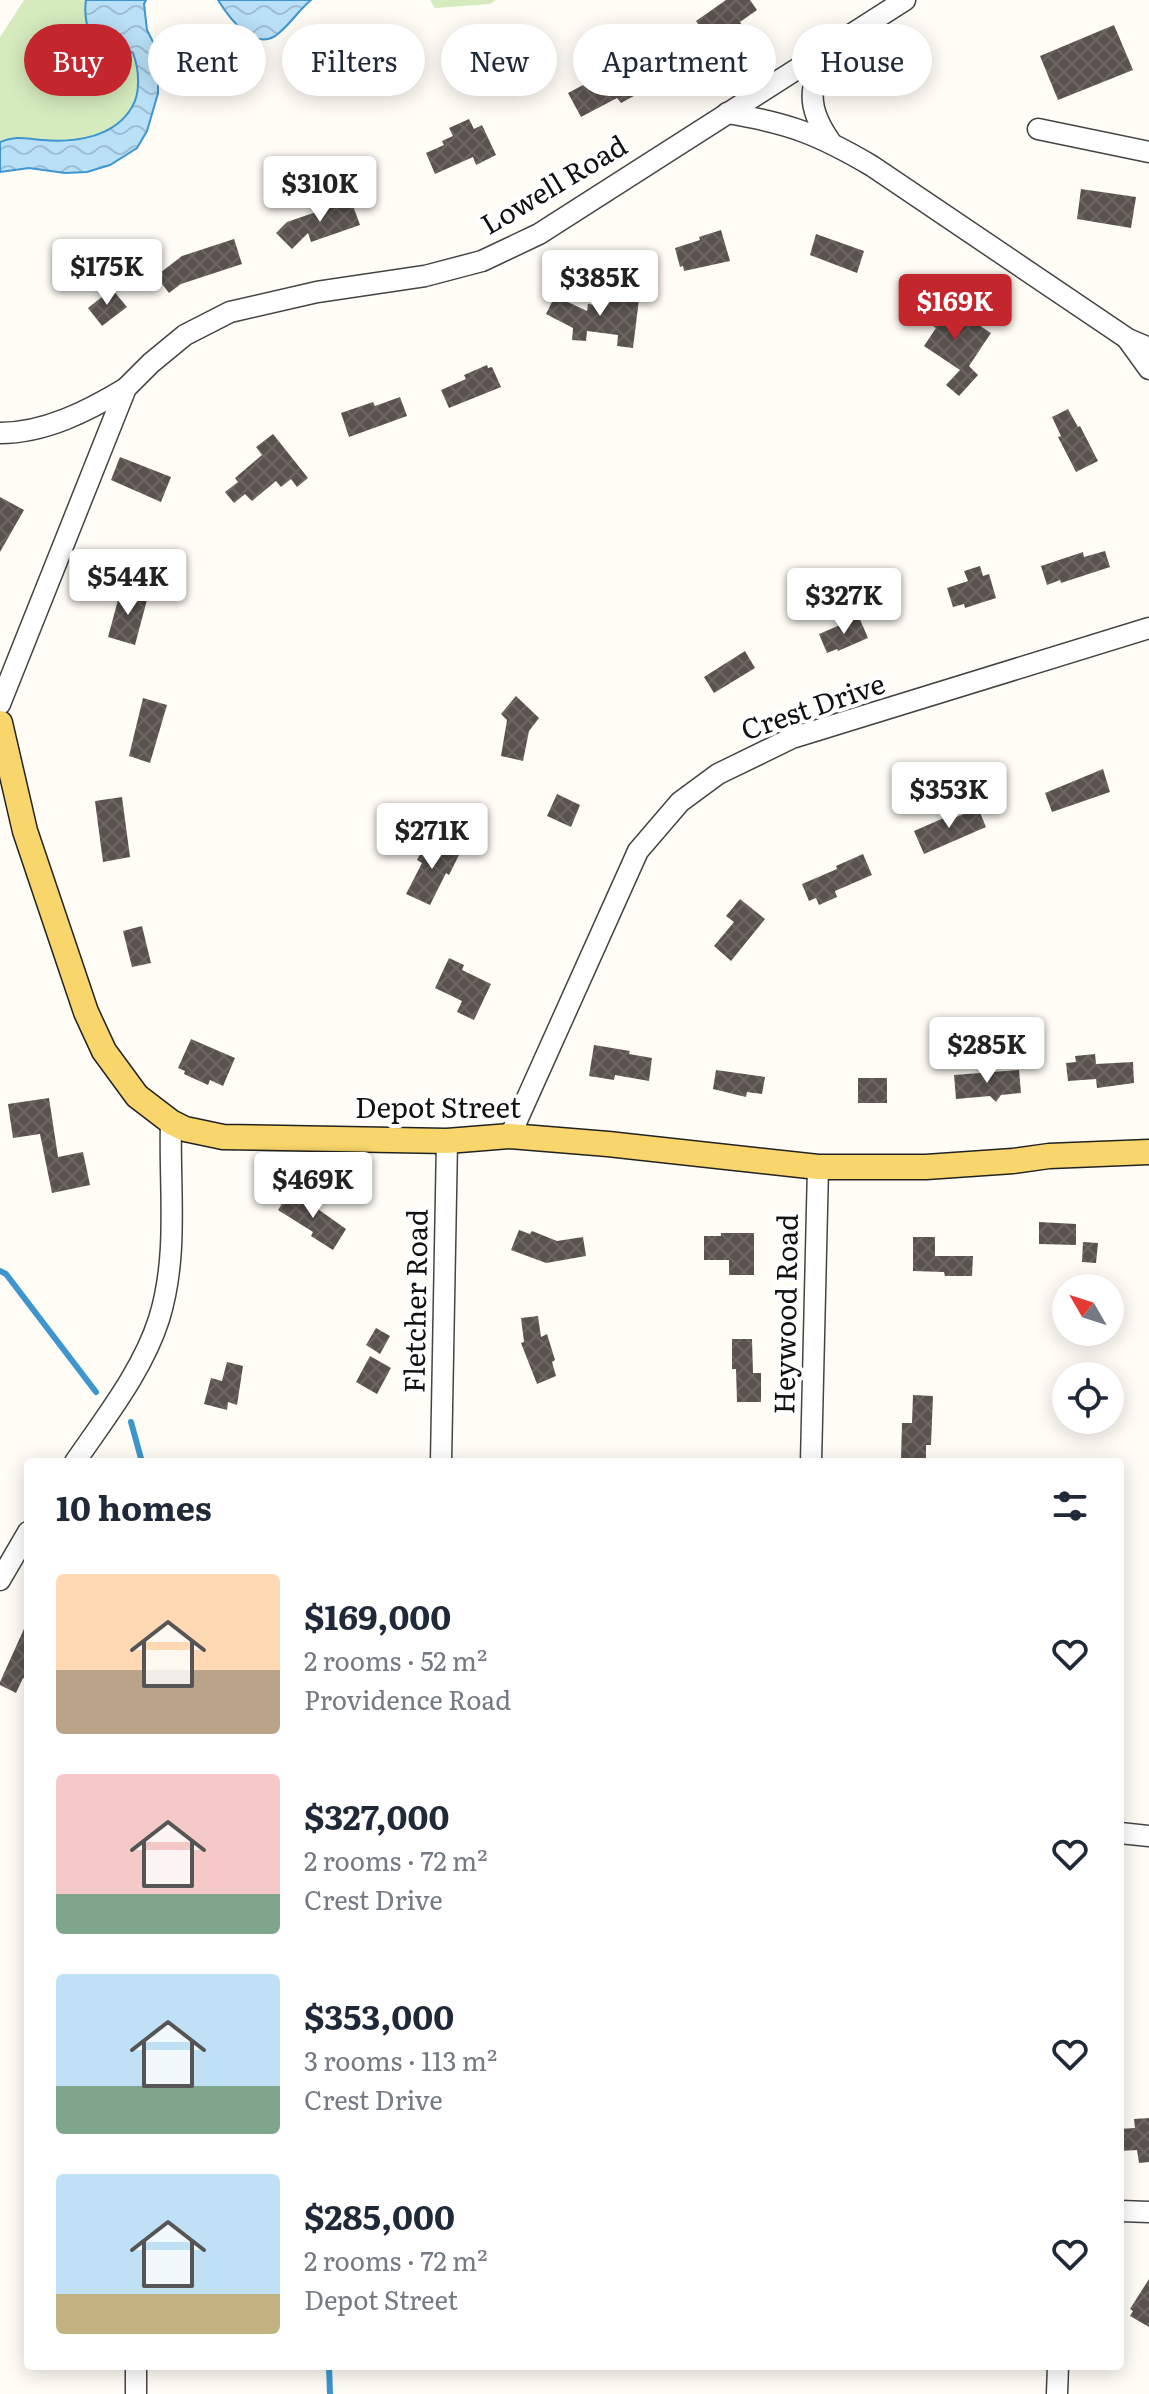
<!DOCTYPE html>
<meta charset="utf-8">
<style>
body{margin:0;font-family:Literata,serif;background:#f6f6f7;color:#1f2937;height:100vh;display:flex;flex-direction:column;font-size:30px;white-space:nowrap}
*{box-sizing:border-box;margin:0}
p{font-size:26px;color:#747a83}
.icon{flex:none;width:44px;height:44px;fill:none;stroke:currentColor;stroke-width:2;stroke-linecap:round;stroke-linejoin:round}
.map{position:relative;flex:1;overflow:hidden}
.sheet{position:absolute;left:24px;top:1458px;width:1100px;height:912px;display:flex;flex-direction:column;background:#fff;border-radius:8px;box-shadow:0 4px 20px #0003}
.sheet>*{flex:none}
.top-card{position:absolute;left:24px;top:24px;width:1102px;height:72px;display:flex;gap:16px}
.needle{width:52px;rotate:309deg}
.fabs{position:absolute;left:1052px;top:1274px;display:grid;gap:16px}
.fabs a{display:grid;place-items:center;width:72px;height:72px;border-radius:50%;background:#fff;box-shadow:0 4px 20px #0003;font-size:40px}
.price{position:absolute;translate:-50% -68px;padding:0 18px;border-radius:8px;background:#fff;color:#222;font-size:26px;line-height:52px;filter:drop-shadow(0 2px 4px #0008)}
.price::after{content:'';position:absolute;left:50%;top:48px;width:24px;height:18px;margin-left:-12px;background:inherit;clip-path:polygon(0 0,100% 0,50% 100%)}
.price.active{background:#c4262e;color:#fff}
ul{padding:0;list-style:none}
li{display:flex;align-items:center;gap:24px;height:200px;padding:0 32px}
li span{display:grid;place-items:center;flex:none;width:224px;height:160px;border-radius:8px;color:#555}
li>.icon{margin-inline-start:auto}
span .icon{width:96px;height:96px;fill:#fffc;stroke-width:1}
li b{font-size:34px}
h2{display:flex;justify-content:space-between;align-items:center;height:96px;padding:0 32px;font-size:34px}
.tag{padding:0 28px;border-radius:36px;background:#fff;box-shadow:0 4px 20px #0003;font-size:28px;line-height:72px}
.tag.active{background:#c4262e;color:#fff}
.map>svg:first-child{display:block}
.park{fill:#d5ebbd}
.water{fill:url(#water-waves);stroke:#3f96cf;stroke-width:2}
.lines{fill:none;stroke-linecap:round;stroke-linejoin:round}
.stream{stroke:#3f96cf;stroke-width:6}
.building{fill:url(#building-cross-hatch)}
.minor-casing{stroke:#444;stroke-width:23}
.major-casing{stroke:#222;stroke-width:27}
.minor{stroke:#fff;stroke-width:20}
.major{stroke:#f9d66b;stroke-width:24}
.labels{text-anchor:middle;stroke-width:8;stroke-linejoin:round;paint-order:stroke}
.street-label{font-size:28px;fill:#111;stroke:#fff}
</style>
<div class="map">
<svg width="1149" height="2394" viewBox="0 0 1149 2394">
<defs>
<pattern id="water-waves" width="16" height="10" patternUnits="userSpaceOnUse" patternTransform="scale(2)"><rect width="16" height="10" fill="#b9e0f7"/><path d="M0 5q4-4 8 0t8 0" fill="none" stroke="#9ebfd3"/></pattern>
<pattern id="building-cross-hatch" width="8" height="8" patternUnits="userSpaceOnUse" patternTransform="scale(2)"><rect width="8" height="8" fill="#5a524d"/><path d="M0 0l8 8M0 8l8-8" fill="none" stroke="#6d6662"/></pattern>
</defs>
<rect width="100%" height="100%" fill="#fffdf5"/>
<g class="park">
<path d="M24,0H86L85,4L123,51L129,49L133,52C139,69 141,92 132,107C114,138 76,142 43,140C28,139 15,135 0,142V37Z"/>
<polygon points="430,0 496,0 490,4 435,8"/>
</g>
<g class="water">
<path d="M86,0H146L144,4L147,30L158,52V93L147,131L137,148L110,165L87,172L65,173L29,168L0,172V142C16,135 27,139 43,140C75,143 115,137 132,107C141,92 139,69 133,53L126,49L112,59C91,52 83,20 86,0Z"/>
<path d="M218,0H311C299,10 291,23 279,33C256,54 229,18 218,0Z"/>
</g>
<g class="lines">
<g class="stream">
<polyline points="0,1271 6,1274 96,1392"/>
<polyline points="131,1422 142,1462"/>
<polyline points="329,2366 330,2394"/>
</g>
</g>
<g class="building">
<polygon points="726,0 750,0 757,10 740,22 742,25 713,46 696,21"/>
<polygon points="1114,25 1133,70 1058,100 1040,56"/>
<polygon points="641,65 652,86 621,103 617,98 581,117 568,93 604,74 609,82"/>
<polygon points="469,119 474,129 482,125 496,155 476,165 473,157 435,174 426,153 444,145 442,141 453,136 449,128"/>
<polygon points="1081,189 1136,197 1131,228 1077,219"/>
<polygon points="351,200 360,225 311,242 308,233 292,249 276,233 287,222"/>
<polygon points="721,230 730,261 684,271 683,266 680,267 675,248 700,240 699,237"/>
<polygon points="816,234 864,251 857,273 810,255"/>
<polygon points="234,239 242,264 181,284 169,293 156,276 182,256"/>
<polygon points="112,289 127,307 102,326 88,308"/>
<polygon points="603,295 639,299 633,348 617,346 618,335 587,331 586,341 572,340 573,328 546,314 555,296 587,311 588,304 602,306"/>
<polygon points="933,300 944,308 947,304 991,333 969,366 978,375 959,396 946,385 960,370 924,346 936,328 921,318"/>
<polygon points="487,365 488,368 492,367 501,387 449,408 441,390 466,379 464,375"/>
<polygon points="400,397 407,416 349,437 341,413 373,402 375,406"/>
<polygon points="1068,409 1078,427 1080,426 1098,461 1076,472 1058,437 1061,436 1052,417"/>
<polygon points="273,434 308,478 297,487 291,479 281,487 276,481 252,501 245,494 234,503 225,492 238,482 235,478 262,455 256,447"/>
<polygon points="120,457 171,477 161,502 111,480"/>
<polygon points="0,497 24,510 0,552"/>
<polygon points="1105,551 1110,567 1061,583 1060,580 1047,585 1041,566 1083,552 1084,557"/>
<polygon points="980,566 983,576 989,574 996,598 965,608 964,604 953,607 947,588 968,581 964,571"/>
<polygon points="121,589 148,596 135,645 108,637"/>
<polygon points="859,617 868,638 838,651 837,649 827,653 819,634"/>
<polygon points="745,651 755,668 714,693 704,677"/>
<polygon points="516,696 539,718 529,731 523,761 501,756 507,720 501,714"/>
<polygon points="143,698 167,705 150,763 129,756"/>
<polygon points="1103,769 1110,792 1052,812 1045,793"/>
<polygon points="557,794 580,805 571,827 547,816"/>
<polygon points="122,797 130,857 103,862 95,801"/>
<polygon points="978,808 986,827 924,854 914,831 946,817 947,821"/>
<polygon points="428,839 459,855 449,875 446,873 430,905 406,894 422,863 417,860"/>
<polygon points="863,854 872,875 835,891 837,897 819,905 816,898 809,901 802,884 837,869 836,866"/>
<polygon points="740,899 765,919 731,961 714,946 734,922 726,916"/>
<polygon points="142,926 151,963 132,967 123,931"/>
<polygon points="449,958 464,965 462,970 491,984 474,1020 457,1012 462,1001 435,988"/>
<polygon points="191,1039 235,1058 223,1086 210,1080 208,1085 184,1074 185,1071 178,1068"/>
<polygon points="594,1045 630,1051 629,1054 652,1058 649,1081 615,1075 614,1080 589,1076"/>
<polygon points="1095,1054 1096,1064 1133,1062 1134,1083 1097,1088 1096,1079 1068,1081 1066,1063 1076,1062 1075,1056"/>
<polygon points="716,1070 765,1077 762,1094 747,1092 746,1097 713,1089"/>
<polygon points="1019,1070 1021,1093 1001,1095 996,1102 990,1096 956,1099 954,1075"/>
<rect x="858" y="1078" width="29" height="25"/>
<polygon points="49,1098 58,1157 83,1152 90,1185 52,1193 40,1134 13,1138 8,1104"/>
<polygon points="291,1190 346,1229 333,1250 311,1236 313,1232 278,1210"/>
<polygon points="1039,1222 1076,1224 1076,1245 1039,1244"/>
<polygon points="519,1230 530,1234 532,1231 557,1241 583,1237 586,1256 546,1263 511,1250"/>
<polygon points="721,1233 754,1233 754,1275 729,1275 729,1260 704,1260 704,1236 721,1236"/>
<polygon points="913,1237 935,1237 935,1256 973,1256 972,1276 945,1276 944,1272 913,1271"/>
<polygon points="1083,1242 1098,1243 1096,1263 1082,1262"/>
<polygon points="538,1316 541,1337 547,1334 555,1360 552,1362 556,1376 537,1384 521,1343 524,1342 521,1318"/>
<polygon points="376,1328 390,1336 380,1354 366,1345"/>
<polygon points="732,1339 752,1339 753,1373 761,1373 761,1402 737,1402 736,1369 732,1369"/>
<polygon points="370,1356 391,1368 377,1394 356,1382"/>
<polygon points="227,1362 243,1366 237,1405 228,1402 227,1410 204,1404 211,1378 222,1381"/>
<polygon points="913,1395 933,1396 931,1445 926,1445 926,1458 923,1458 922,1461 901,1460 902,1423 912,1423"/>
<polygon points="28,1620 28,1680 23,1678 16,1693 0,1685 0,1682"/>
<polygon points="1149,2118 1149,2162 1139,2163 1137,2150 1120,2151 1120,2129 1135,2128 1134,2119"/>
<polygon points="1149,2279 1149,2327 1130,2316 1133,2311 1130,2309"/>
</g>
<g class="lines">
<g class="minor-casing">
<g id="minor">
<path d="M826,49C810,88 805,105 830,141"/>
<path d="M727,113C788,123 818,134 872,166L1128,339L1149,348"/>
<polyline points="1038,129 1149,152"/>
<polyline points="1128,340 1149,369"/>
<path d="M0,433C45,433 88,411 126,388"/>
<polyline points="0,704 126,388 151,363 185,335 230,312 317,292 425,276 482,261 539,234 905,0"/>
<polyline points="510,1136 638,851 680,802 718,774 792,738 1149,628"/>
<path d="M75,1462C105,1418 143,1370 159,1319C179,1255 169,1188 171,1122"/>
<polyline points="441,1462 447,1141"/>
<polyline points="811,1462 818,1167"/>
<polyline points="0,1580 28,1532"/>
<polyline points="1120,1833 1149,1836"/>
<polyline points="1120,2211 1149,2212"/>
<polyline points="136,2394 136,2366"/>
<polyline points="1057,2394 1058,2366"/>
</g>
</g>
<g class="major-casing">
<polyline id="major" points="0,723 25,831 86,1012 104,1051 137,1096 171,1122 185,1129 223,1137 447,1141 510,1136 608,1144 818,1167 926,1167 1013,1161 1049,1156 1149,1152"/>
</g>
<use href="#minor" class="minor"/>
<use href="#major" class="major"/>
</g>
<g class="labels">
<g class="street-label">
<text transform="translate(554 185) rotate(-31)" y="10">Lowell Road</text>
<text transform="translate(813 707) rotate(-19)" y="10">Crest Drive</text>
<text x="438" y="1118">Depot Street</text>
<text transform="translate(416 1301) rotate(-89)" y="10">Fletcher Road</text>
<text transform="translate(786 1314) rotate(-89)" y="10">Heywood Road</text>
</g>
</g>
</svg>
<div class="fabs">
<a><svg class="needle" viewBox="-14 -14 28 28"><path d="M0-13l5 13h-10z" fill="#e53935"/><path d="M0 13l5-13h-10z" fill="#747a83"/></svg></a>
<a><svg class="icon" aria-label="locate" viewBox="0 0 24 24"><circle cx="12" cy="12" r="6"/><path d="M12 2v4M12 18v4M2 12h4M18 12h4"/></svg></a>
</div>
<b class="price" style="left:320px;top:224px">$310K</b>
<b class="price" style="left:107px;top:307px">$175K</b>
<b class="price" style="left:600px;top:318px">$385K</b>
<b class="price active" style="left:955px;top:342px">$169K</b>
<b class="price" style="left:128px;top:617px">$544K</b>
<b class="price" style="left:844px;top:636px">$327K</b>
<b class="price" style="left:949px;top:830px">$353K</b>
<b class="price" style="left:432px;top:871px">$271K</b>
<b class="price" style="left:987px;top:1085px">$285K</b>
<b class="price" style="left:313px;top:1220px">$469K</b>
<div class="top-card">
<a class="tag active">Buy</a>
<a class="tag">Rent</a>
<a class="tag">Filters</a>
<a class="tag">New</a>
<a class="tag">Apartment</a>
<a class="tag">House</a>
</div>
<section class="sheet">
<h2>10 homes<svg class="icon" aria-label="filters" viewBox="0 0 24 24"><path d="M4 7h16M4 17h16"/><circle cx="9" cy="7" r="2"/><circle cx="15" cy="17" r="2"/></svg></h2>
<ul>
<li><span style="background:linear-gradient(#ffd9b3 60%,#b9a48a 0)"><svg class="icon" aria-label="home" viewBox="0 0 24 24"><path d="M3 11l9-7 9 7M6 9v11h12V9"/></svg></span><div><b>$169,000</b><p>2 rooms · 52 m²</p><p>Providence Road</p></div><svg class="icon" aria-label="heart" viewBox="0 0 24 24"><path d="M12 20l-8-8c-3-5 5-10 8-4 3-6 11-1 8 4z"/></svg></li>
<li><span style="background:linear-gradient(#f6c9c9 75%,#7fa58c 0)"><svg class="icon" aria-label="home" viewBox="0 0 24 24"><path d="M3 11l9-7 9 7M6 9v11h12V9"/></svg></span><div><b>$327,000</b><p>2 rooms · 72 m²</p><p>Crest Drive</p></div><svg class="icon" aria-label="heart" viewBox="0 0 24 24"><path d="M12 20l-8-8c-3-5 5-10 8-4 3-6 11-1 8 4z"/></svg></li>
<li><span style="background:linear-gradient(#bfe0f5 70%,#7fa58c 0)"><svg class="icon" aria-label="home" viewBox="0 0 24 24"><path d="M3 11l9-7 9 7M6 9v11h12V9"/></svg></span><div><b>$353,000</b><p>3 rooms · 113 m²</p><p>Crest Drive</p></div><svg class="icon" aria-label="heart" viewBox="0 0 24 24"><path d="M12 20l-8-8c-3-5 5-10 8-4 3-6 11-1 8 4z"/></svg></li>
<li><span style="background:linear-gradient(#bfe0f5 75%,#c2b280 0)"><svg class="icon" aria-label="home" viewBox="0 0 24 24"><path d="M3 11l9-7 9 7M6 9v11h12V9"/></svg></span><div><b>$285,000</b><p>2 rooms · 72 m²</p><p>Depot Street</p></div><svg class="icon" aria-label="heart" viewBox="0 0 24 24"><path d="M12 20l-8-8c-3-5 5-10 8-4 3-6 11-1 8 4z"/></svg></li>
</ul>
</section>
</div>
